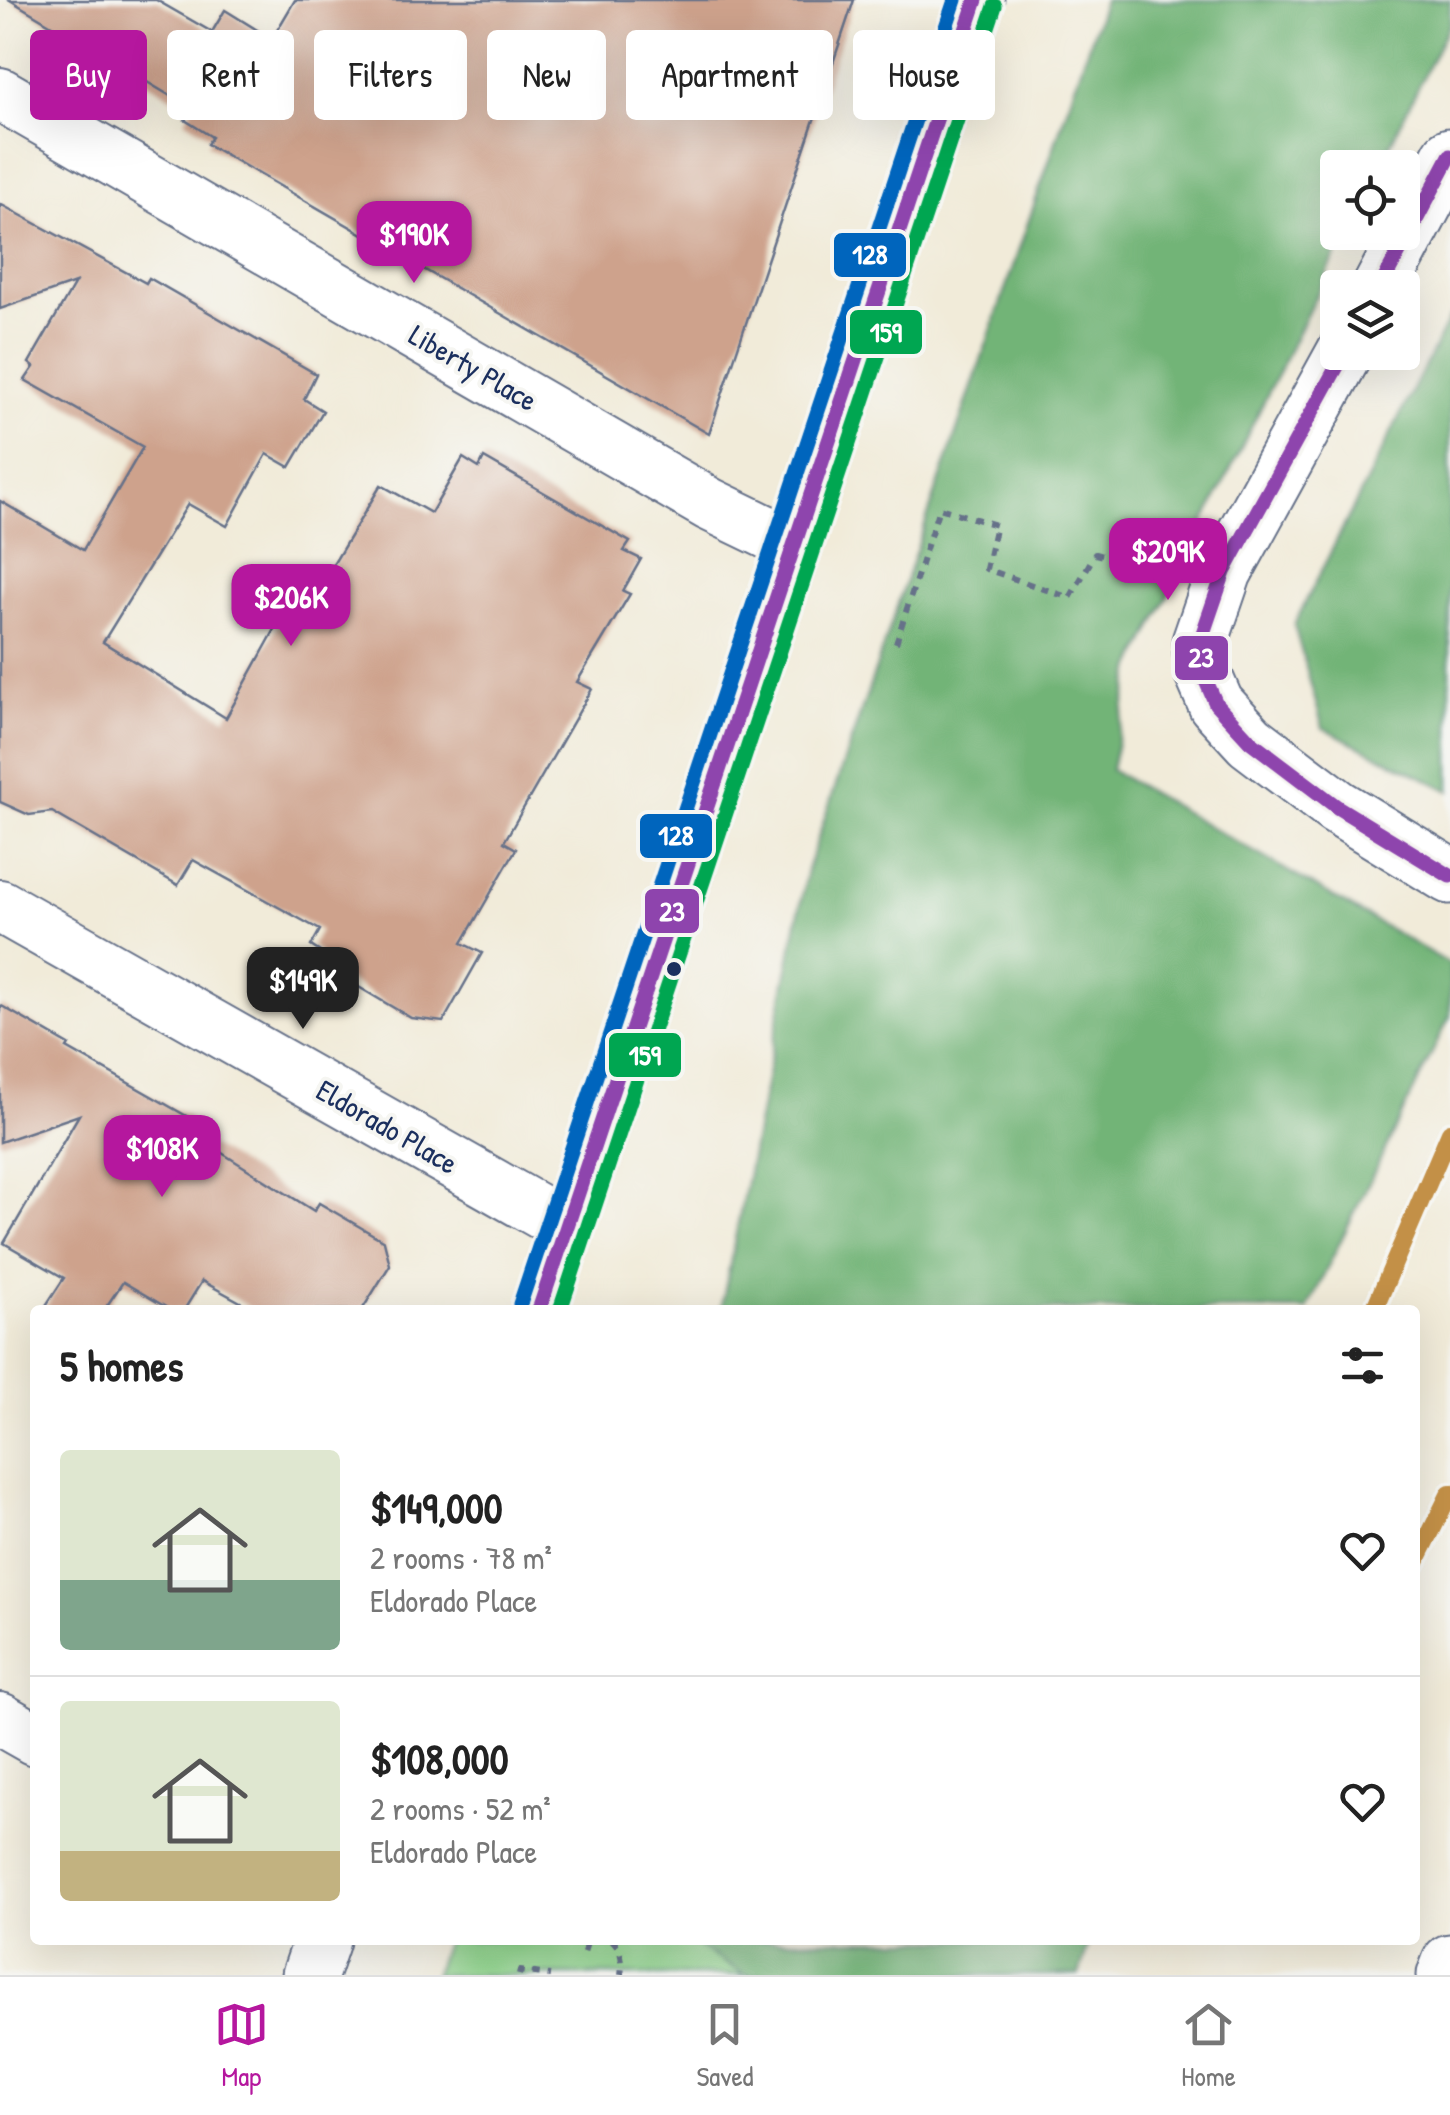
<!DOCTYPE html>
<meta charset="utf-8">
<style>
body{margin:0;font-family:"Patrick Hand",sans-serif;background:#f2f2f2;color:#222;height:100vh;display:flex;flex-direction:column;font-size:38px;white-space:nowrap}
*{box-sizing:border-box;margin:0}
p{font-size:32px;color:#767676}
.icon{flex:none;width:55px;height:55px;fill:none;stroke:currentColor;stroke-width:2;stroke-linecap:round;stroke-linejoin:round}
.map{position:relative;flex:1;overflow:hidden}
.sheet{position:absolute;left:30px;top:1305px;width:1390px;height:640px;display:flex;flex-direction:column;background:#fff;border-radius:10px;box-shadow:0 10px 40px #0002}
.sheet>*{flex:none}
.banner{position:absolute;left:30px;top:30px;width:1390px;height:90px;display:flex;gap:20px}
.controls{position:absolute;left:1320px;top:150px;display:grid;gap:20px}
.controls a{display:grid;place-items:center;width:100px;height:100px;border-radius:10px;background:#fff;box-shadow:0 10px 40px #0002;font-size:50px}
.price{position:absolute;translate:-50% -85px;padding:0 22px;border-radius:20px;background:#b5179e;color:#fff;font-size:32px;line-height:65px;filter:drop-shadow(0 2px 5px #0008)}
.price::after{content:'';position:absolute;left:50%;top:60px;width:30px;height:22px;margin-left:-15px;background:inherit;clip-path:polygon(0 0,100% 0,50% 100%)}
.price.selected{background:#222;color:#fff}
ul{padding:0;list-style:none}
li{display:flex;align-items:center;gap:30px;height:250px;padding:0 30px}
li+li{border-top:2px solid #e0e0e0}
li span{display:grid;place-items:center;flex:none;width:280px;height:200px;border-radius:10px;color:#555}
li>.icon{margin-inline-start:auto}
span .icon{width:120px;height:120px;fill:#fffc;stroke-width:1}
li b{font-size:42px}
h2{display:flex;justify-content:space-between;align-items:center;height:120px;padding:0 30px;font-size:42px}
.chip{padding:0 35px;border-radius:10px;background:#fff;box-shadow:0 10px 40px #0002;font-size:35px;line-height:90px}
.chip.selected{background:#b5179e;color:#fff}
.tabs{display:flex;justify-content:space-around;align-items:center;height:140px;border-top:2px solid #e0e0e0;background:#fff;font-size:28px;color:#767676}
.tabs a{display:grid;justify-items:center;gap:5px}
.tabs .selected{color:#b5179e}
.map>svg:first-child{display:block}
.green{fill:#8ed28b;stroke:#548074;stroke-width:2.5}
.forest{fill:#72b477;stroke:#46726a;stroke-width:2.5}
.building{fill:#cea28c}
.lines{fill:none;stroke-linecap:round;stroke-linejoin:round}
.minor-casing{stroke:#667189;stroke-width:56}
.tertiary-casing{stroke:#667189;stroke-width:59}
.primary-casing{stroke:#667189;stroke-width:59}
.path{stroke:#667189;stroke-width:6;stroke-dasharray:8 8;stroke-linecap:butt}
.minor{stroke:#fff;stroke-width:52}
.tertiary{stroke:#fff;stroke-width:55}
.primary{stroke:#fff;stroke-width:55}
.bus-1-casing{stroke:#f6f6f2;stroke-width:22}
.bus-2-casing{stroke:#f6f6f2;stroke-width:22}
.bus-3-casing{stroke:#f6f6f2;stroke-width:22}
.bus-1{stroke:#8e44ad;stroke-width:15}
.bus-2{stroke:#00a651;stroke-width:15}
.bus-3{stroke:#0065bd;stroke-width:15}
.rail-1-casing{stroke:#f6f6f2;stroke-width:25}
.rail-1{stroke:#c39047;stroke-width:18}
.bus-dot{fill:#1b2f5e;stroke:#f6f6f2;stroke-width:4}
.labels{text-anchor:middle;stroke-width:8;stroke-linejoin:round;paint-order:stroke}
.street-label{font-size:30px;fill:#1b2f5e;stroke:#f6f6f2}
.line-badge{stroke:#f6f6f2;stroke-width:4}
.badge-label{font-size:28px;text-anchor:middle;font-weight:bold;fill:#fff}
</style>
<div class="map">
<svg width="1450" height="1975" viewBox="0 0 1450 1975">
<rect width="100%" height="100%" fill="#f6f6f2"/>
<filter id="ink" filterUnits="userSpaceOnUse"><feTurbulence type="fractalNoise" baseFrequency=".01" numOctaves="2"/><feDisplacementMap in="SourceGraphic" scale="20" xChannelSelector="R" yChannelSelector="G"/><feConvolveMatrix kernelMatrix="1 2 1 2 8 2 1 2 1" color-interpolation-filters="sRGB"/></filter>
<filter id="wash" filterUnits="userSpaceOnUse"><feTurbulence type="fractalNoise" baseFrequency=".0048" numOctaves="4" result="noise"/><feDisplacementMap in="SourceGraphic" scale="40" xChannelSelector="R" yChannelSelector="G"/><feGaussianBlur stdDeviation="2.25" result="paint"/><feColorMatrix in="noise" values="0 0 0 0 0 0 0 0 0 0 0 0 0 0 0 0 0 1.4 0 .05"/><feComposite in="paint" operator="in"/></filter>
<g filter="url(#wash)">
<rect width="100%" height="100%" fill="#f1ebd9"/>
<polygon class="green" points="446,1940 687,1940 746,1975 434,1975"/>
<g class="forest">
<polygon points="1104,0 1450,0 1450,22 1379,167 1338,168 1338,232 1347,233 1133,667 1111,770 1450,964 1450,1016 1307,1310 721,1310 807,870"/>
<polygon points="1450,316 1450,791 1323,728 1294,625"/>
<polygon points="687,1940 1090,1940 1079,1975 746,1975"/>
</g>
<g id="blocks">
<g class="building">
<polygon points="10,0 156,0 212,32 225,10 272,39 295,0 854,0 709,434 207,144 212,137 185,120 192,109"/>
<polygon points="0,204 146,283 149,278 316,374 304,399 323,411 290,467 267,454 227,526 188,504 103,642 226,718 294,595 310,603 381,485 431,513 463,458 479,468 484,458 630,542 624,551 641,559 623,591 630,594 577,682 592,689 504,842 516,849 462,943 482,953 443,1022 411,1018 315,961 320,952 311,946 320,930 193,860 178,885 52,812 29,815 0,802 0,501 83,550 143,447 25,380 34,367 29,363 75,283 0,309"/>
<polygon points="0,1005 69,1045 67,1048 190,1118 184,1129 314,1211 319,1203 384,1241 390,1265 362,1310 255,1310 202,1281 184,1310 171,1310 123,1282 104,1310 43,1310 64,1278 4,1243 79,1115 0,1142"/>
</g>
</g>
</g>
<g filter="url(#ink)">
<use href="#blocks" fill-opacity="0" stroke="#667189" stroke-width="2.5"/>
<g class="lines">
<g class="minor-casing">
<g id="minor">
<polyline points="0,94 709,504 794,545"/>
<polyline points="0,906 567,1227"/>
<polyline points="0,1719 35,1739"/>
</g>
</g>
<g class="tertiary-casing">
<g id="tertiary">
<polyline points="1380,288 1450,156"/>
<polyline points="1345,352 1224,572 1200,642 1203,674 1216,704 1250,741 1337,807 1450,876"/>
</g>
</g>
<g class="primary-casing">
<g id="primary">
<polyline points="539,1310 976,0"/>
<polyline points="310,1975 322,1940"/>
<polyline points="1445,1975 1450,1962"/>
</g>
</g>
<g class="path">
<polyline points="896,643 939,508 996,525 986,569 1070,598 1095,554 1140,567"/>
<path d="M612,1940C622,1949 623,1962 621,1975"/>
<polyline points="584,1952 588,1940"/>
<polyline points="519,1975 520,1971 550,1975"/>
</g>
<use href="#minor" class="minor"/>
<use href="#tertiary" class="tertiary"/>
<use href="#primary" class="primary"/>
<g class="bus-1-casing">
<g id="bus-1">
<polyline points="1380,288 1450,156"/>
<polyline points="1345,352 1224,572 1200,642 1203,674 1216,704 1250,741 1337,807 1450,876"/>
<polyline points="539,1310 976,0"/>
</g>
</g>
<g class="bus-2-casing">
<polyline id="bus-2" points="560,1310 995,6"/>
</g>
<g class="bus-3-casing">
<polyline id="bus-3" points="520,1304 955,0"/>
</g>
<use href="#bus-1" class="bus-1"/>
<use href="#bus-2" class="bus-2"/>
<use href="#bus-3" class="bus-3"/>
<g class="rail-1-casing">
<g id="rail-1">
<polyline points="1374,1310 1450,1132"/>
<polyline points="1415,1564 1450,1493"/>
</g>
</g>
<use href="#rail-1" class="rail-1"/>
</g>
</g>
<circle class="bus-dot" cx="674" cy="969" r="9"/>
<g class="labels">
<g class="street-label">
<text transform="translate(473 368) rotate(30)" y="10">Liberty Place</text>
<text transform="translate(387 1127) rotate(30)" y="10">Eldorado Place</text>
</g>
</g>
<g class="line-badge">
<rect x="832" y="231" width="76" height="48" rx="10" fill="#0065bd"/>
<rect x="848" y="308" width="76" height="48" rx="10" fill="#00a651"/>
<rect x="1173" y="634" width="57" height="48" rx="10" fill="#8e44ad"/>
<rect x="638" y="812" width="76" height="48" rx="10" fill="#0065bd"/>
<rect x="643" y="887" width="58" height="48" rx="10" fill="#8e44ad"/>
<rect x="607" y="1031" width="76" height="48" rx="10" fill="#00a651"/>
</g>
<g class="badge-label">
<text x="870" y="264">128</text>
<text x="886" y="342">159</text>
<text x="1201" y="667">23</text>
<text x="676" y="845">128</text>
<text x="672" y="921">23</text>
<text x="645" y="1065">159</text>
</g>
</svg>
<div class="controls">
<a><svg class="icon" aria-label="locate" viewBox="0 0 24 24"><circle cx="12" cy="12" r="6"/><path d="M12 2v4M12 18v4M2 12h4M18 12h4"/></svg></a>
<a><svg class="icon" aria-label="layers" viewBox="0 0 24 24"><path d="M12 4l9 5-9 5-9-5zM3 14l9 5 9-5"/></svg></a>
</div>
<b class="price" style="left:414px;top:286px">$190K</b>
<b class="price" style="left:1168px;top:603px">$209K</b>
<b class="price" style="left:291px;top:649px">$206K</b>
<b class="price selected" style="left:303px;top:1032px">$149K</b>
<b class="price" style="left:162px;top:1200px">$108K</b>
<div class="banner">
<a class="chip selected">Buy</a>
<a class="chip">Rent</a>
<a class="chip">Filters</a>
<a class="chip">New</a>
<a class="chip">Apartment</a>
<a class="chip">House</a>
</div>
<section class="sheet">
<h2>5 homes<svg class="icon" aria-label="filters" viewBox="0 0 24 24"><path d="M4 7h16M4 17h16"/><circle cx="9" cy="7" r="2"/><circle cx="15" cy="17" r="2"/></svg></h2>
<ul>
<li><span style="background:linear-gradient(#dfe7d0 65%,#7fa58c 0)"><svg class="icon" aria-label="home" viewBox="0 0 24 24"><path d="M3 11l9-7 9 7M6 9v11h12V9"/></svg></span><div><b>$149,000</b><p>2 rooms · 78 m²</p><p>Eldorado Place</p></div><svg class="icon" aria-label="heart" viewBox="0 0 24 24"><path d="M12 20l-8-8c-3-5 5-10 8-4 3-6 11-1 8 4z"/></svg></li>
<li><span style="background:linear-gradient(#dfe7d0 75%,#c2b280 0)"><svg class="icon" aria-label="home" viewBox="0 0 24 24"><path d="M3 11l9-7 9 7M6 9v11h12V9"/></svg></span><div><b>$108,000</b><p>2 rooms · 52 m²</p><p>Eldorado Place</p></div><svg class="icon" aria-label="heart" viewBox="0 0 24 24"><path d="M12 20l-8-8c-3-5 5-10 8-4 3-6 11-1 8 4z"/></svg></li>
</ul>
</section>
</div>
<nav class="tabs">
<a class="selected"><svg class="icon" aria-label="map" viewBox="0 0 24 24"><path d="M3 6l6-2 6 2 6-2v14l-6 2-6-2-6 2zM9 4v14M15 6v14"/></svg>Map</a>
<a><svg class="icon" aria-label="saved" viewBox="0 0 24 24"><path d="M7 4h10v16l-5-4-5 4z"/></svg>Saved</a>
<a><svg class="icon" aria-label="home" viewBox="0 0 24 24"><path d="M3 11l9-7 9 7M6 9v11h12V9"/></svg>Home</a>
</nav>
